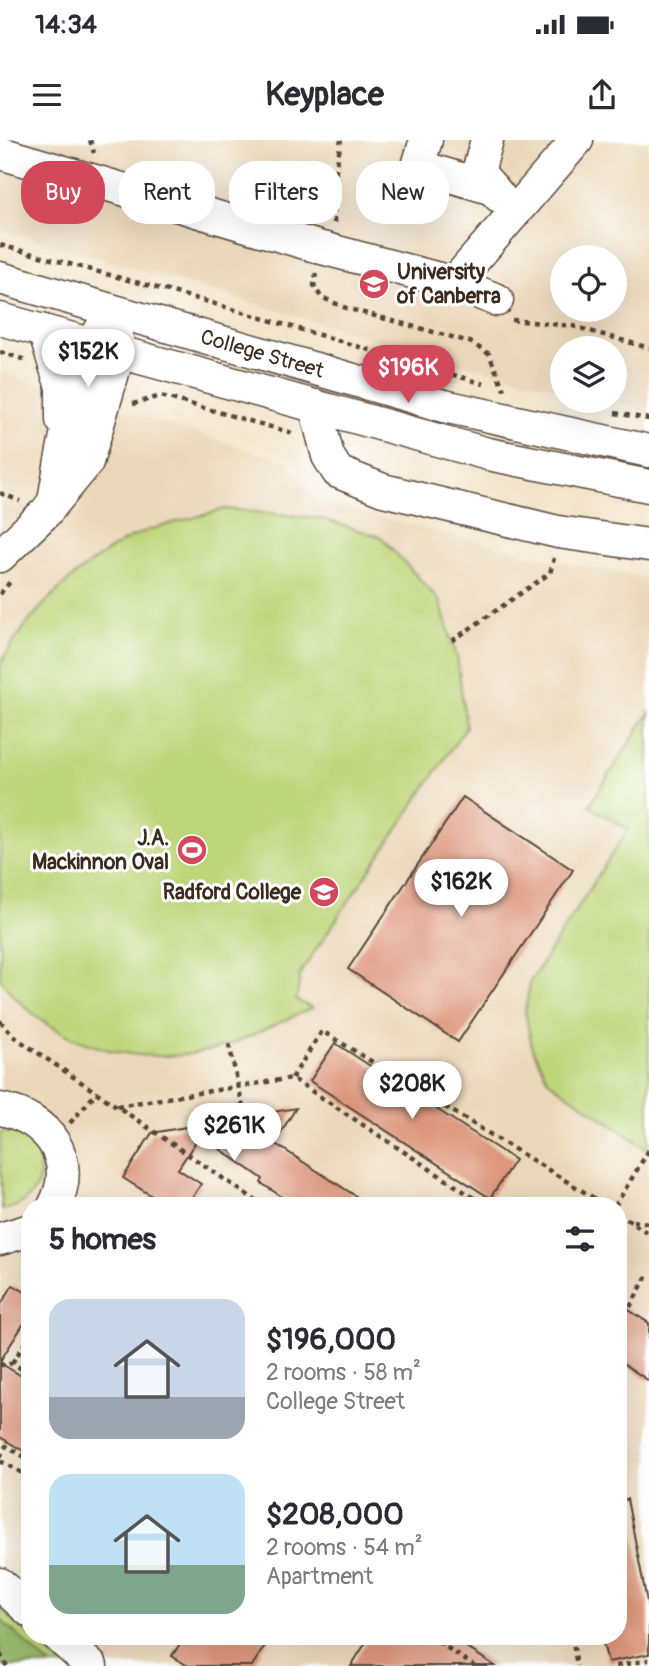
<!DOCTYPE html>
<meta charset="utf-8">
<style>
body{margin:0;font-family:Pangolin,sans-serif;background:#f2f2f3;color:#2b2b33;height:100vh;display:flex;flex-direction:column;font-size:26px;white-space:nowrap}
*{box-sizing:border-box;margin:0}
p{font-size:23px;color:#7c7c81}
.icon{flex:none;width:38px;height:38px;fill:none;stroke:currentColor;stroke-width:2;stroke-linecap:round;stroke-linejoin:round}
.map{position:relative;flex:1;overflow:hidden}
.details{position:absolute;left:21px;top:1057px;width:606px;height:448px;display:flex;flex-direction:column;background:#fff;border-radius:28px;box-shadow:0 7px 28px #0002}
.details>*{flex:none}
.banner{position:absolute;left:21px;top:21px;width:607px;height:63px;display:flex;gap:14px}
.buttons{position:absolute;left:550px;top:105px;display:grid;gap:14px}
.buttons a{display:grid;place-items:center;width:77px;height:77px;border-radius:50%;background:#fff;box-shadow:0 7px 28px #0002;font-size:35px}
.price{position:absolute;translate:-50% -60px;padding:0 16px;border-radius:24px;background:#fff;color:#222;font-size:23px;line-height:46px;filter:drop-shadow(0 2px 4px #0008)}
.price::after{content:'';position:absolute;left:50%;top:42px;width:21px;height:16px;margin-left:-10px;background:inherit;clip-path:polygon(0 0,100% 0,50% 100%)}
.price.selected{background:#d1495b;color:#fff}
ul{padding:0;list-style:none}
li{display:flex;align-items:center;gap:21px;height:175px;padding:0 28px}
li span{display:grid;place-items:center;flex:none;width:196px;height:140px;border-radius:21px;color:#555}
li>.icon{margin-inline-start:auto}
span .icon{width:84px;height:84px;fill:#fffc;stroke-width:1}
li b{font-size:30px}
h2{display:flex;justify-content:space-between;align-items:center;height:84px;padding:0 28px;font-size:30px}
.chip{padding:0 24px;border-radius:28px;background:#fff;box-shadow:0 7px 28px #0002;font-size:24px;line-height:63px}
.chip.selected{background:#d1495b;color:#fff}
.status{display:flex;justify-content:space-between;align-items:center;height:49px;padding:0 35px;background:#fff;direction:ltr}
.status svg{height:19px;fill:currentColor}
header{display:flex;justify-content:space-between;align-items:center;height:91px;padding:0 28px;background:#fff;font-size:32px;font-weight:800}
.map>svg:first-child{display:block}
.built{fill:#ebd8ba;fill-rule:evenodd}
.green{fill:#bed67a;stroke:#7c804c;stroke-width:2}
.forest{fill:#96b76a;stroke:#687044;stroke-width:2}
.building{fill:#dd967b}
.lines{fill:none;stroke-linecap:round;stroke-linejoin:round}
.minor-casing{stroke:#574638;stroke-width:35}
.path{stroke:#574638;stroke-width:4.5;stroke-dasharray:5 5;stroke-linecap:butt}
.minor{stroke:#fff;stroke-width:32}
.labels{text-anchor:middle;stroke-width:6;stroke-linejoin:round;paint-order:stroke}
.poi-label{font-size:21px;font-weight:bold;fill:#3b2a1e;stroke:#fff;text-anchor:end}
.street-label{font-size:21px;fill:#3b2a1e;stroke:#fff}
</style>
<div class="status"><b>14:34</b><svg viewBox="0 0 49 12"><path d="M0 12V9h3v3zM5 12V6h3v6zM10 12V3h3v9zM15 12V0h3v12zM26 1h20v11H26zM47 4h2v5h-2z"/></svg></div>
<header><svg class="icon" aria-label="menu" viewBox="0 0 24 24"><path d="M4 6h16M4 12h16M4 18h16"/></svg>Keyplace<svg class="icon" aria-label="share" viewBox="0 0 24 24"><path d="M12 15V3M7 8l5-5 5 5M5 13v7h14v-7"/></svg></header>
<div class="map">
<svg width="649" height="1526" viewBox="0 0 649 1526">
<rect width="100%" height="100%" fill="#fff"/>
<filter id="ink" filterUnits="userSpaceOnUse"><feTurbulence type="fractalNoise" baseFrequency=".0143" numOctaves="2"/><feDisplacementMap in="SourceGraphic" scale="14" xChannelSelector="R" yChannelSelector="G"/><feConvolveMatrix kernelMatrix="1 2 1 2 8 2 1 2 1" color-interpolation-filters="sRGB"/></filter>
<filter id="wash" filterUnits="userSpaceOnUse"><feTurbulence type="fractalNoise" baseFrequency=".00686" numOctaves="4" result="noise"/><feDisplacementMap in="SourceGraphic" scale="28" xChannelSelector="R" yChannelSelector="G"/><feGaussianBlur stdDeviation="1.57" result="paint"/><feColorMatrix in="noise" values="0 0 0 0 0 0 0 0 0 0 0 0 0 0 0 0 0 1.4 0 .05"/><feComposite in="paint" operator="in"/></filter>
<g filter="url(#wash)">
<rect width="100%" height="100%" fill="#f3e5cc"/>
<g class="built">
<path d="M0,0H649V271L608,261H614V208H562V249L440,218L0,89ZM562,117H614V170H562Z"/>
<path d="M0,233L286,321L317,361L563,423L649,438V1526H61L0,1470ZM30,1066H618V1496H30Z"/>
</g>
<g class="green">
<path d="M225,369L319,378L381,397L439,460L457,517L466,587L301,832L296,860L312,868C282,881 253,897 222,907C143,931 49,907 0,839V525C28,472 76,428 128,399C154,385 196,378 225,369Z"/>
<polygon points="649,573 649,1010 548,940 532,908 525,871 530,842 628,689 589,666"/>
<path d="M0,992C51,990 56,1062 2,1070Z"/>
<polygon points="0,1468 63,1526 0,1526"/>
</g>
<polygon class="forest" points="0,1479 51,1526 0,1526"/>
<g id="blocks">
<g class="building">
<polygon points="463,657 573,730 458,902 348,829"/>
<polygon points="335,903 515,1020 490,1058 310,941"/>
<polygon points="296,968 274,1003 371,1066 296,1066 261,1043 263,1039 200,995 178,1029 201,1044 187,1066 149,1066 155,1058 123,1038 152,993"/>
<polygon points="13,1145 30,1155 30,1174 0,1221 0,1166"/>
<polygon points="618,1163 649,1183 649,1241 618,1220"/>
<polygon points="0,1223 30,1241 30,1315 0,1297"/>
<polygon points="627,1359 649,1472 649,1514 608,1522 601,1496 618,1496 618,1360"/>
<polygon points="185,1496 271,1496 252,1526 188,1526 172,1516"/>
<polygon points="370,1496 449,1496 495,1526 351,1526"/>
</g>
</g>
</g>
<g filter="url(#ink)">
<use href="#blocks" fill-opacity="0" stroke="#574638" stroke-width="2"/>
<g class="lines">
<g class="minor-casing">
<g id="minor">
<polyline points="426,0 418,26 493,49"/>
<polyline points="487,0 478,32 499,56"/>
<polyline points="0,13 322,108 454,143 497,160"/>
<path id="s1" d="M0,138L444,266L649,311"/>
<polyline points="454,143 577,0"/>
<polyline points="0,179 488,314 649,346"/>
<polyline points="44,191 62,247 62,280"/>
<polyline points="315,266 328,316 338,332 383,350 558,392 649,405"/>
<path d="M54,361C62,313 77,225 103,186"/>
<polyline points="0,416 46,372 87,322 119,212 116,193"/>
<path d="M0,969C47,977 79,1019 54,1066"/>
<polyline points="0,1099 30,1090"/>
<polyline points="0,1444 30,1471"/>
<polyline points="58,1496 91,1526"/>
</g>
</g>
<g class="path">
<polyline points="90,0 94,13"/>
<polyline points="334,83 335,36 341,0"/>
<polyline points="0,105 205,161 484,244"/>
<polyline points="316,133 314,145 321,157 346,168 470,202 489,214 504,250"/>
<polyline points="512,180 573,186 649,208"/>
<polyline points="0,212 26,220"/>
<polyline points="133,264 161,256 296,294"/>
<polyline points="615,273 649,279"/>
<polyline points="0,353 20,361"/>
<polyline points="0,454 10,442"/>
<polyline points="452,501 550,433 554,418"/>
<polyline points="0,881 13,896 264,1066"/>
<polyline points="229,904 245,977"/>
<polyline points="292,938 322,891 607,1066"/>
<polyline points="117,966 292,938 486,1066"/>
<polyline points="70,983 97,952"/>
<polyline points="615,1066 649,1010"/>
<polyline points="618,1073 649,1094"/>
<polyline points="633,1081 649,1083"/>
<polyline points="630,1167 649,1132"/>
<polyline points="0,1223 4,1226 12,1223 30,1234"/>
<polyline points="12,1223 30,1196"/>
<polyline points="0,1317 6,1306 30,1320"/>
<polyline points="0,1321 30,1337"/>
<polyline points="430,1496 474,1526"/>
<polyline points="572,1496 577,1526"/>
<polyline points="0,1514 7,1526"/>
<polyline points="616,1526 649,1520"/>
</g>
<use href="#minor" class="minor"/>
</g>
</g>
<defs>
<g id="university-disc" transform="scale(1.575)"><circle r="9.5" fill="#d1495b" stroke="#fff"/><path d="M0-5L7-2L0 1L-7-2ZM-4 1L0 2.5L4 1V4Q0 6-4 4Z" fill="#fff"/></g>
<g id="stadium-disc" transform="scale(1.575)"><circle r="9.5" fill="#d1495b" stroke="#fff"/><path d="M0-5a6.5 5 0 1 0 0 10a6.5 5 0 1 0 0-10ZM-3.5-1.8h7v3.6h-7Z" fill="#fff"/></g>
<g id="school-disc" transform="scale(1.575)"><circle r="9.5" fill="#d1495b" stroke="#fff"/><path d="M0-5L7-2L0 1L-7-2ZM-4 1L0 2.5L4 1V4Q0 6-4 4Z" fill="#fff"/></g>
</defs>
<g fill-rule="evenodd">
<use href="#university-disc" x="374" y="144"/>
<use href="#stadium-disc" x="192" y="710"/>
<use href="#school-disc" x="324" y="752"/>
</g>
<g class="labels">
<g class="poi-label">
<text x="397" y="139" text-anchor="start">University<tspan x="397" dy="24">of Canberra</tspan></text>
<text x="169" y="705">J.A.<tspan x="169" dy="24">Mackinnon Oval</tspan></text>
<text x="301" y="759">Radford College</text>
</g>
<g class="street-label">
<text dy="7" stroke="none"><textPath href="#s1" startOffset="273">College Street</textPath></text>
</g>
</g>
</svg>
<div class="buttons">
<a><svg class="icon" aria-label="locate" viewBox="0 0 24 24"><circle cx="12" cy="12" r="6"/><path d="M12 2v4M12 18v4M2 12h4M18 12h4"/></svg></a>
<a><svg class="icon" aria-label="layers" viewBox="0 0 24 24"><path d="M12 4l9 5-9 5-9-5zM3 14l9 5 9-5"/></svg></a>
</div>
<b class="price" style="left:88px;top:249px">$152K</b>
<b class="price selected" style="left:408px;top:265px">$196K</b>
<b class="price" style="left:461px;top:779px">$162K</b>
<b class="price" style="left:412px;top:981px">$208K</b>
<b class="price" style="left:234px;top:1023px">$261K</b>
<div class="banner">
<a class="chip selected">Buy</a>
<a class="chip">Rent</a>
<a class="chip">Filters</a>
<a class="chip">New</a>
</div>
<section class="details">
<h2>5 homes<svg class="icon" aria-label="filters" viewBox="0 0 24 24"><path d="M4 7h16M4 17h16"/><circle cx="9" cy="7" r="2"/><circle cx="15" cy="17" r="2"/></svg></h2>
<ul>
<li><span style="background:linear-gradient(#c9d6e8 70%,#9aa5b1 0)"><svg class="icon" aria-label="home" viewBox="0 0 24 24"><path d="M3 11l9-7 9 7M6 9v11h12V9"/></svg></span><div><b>$196,000</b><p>2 rooms · 58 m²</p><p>College Street</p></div></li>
<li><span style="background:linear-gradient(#bfe0f5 65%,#7fa58c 0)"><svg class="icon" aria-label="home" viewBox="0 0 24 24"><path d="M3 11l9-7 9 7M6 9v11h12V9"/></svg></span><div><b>$208,000</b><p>2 rooms · 54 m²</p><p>Apartment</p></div></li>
</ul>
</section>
</div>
